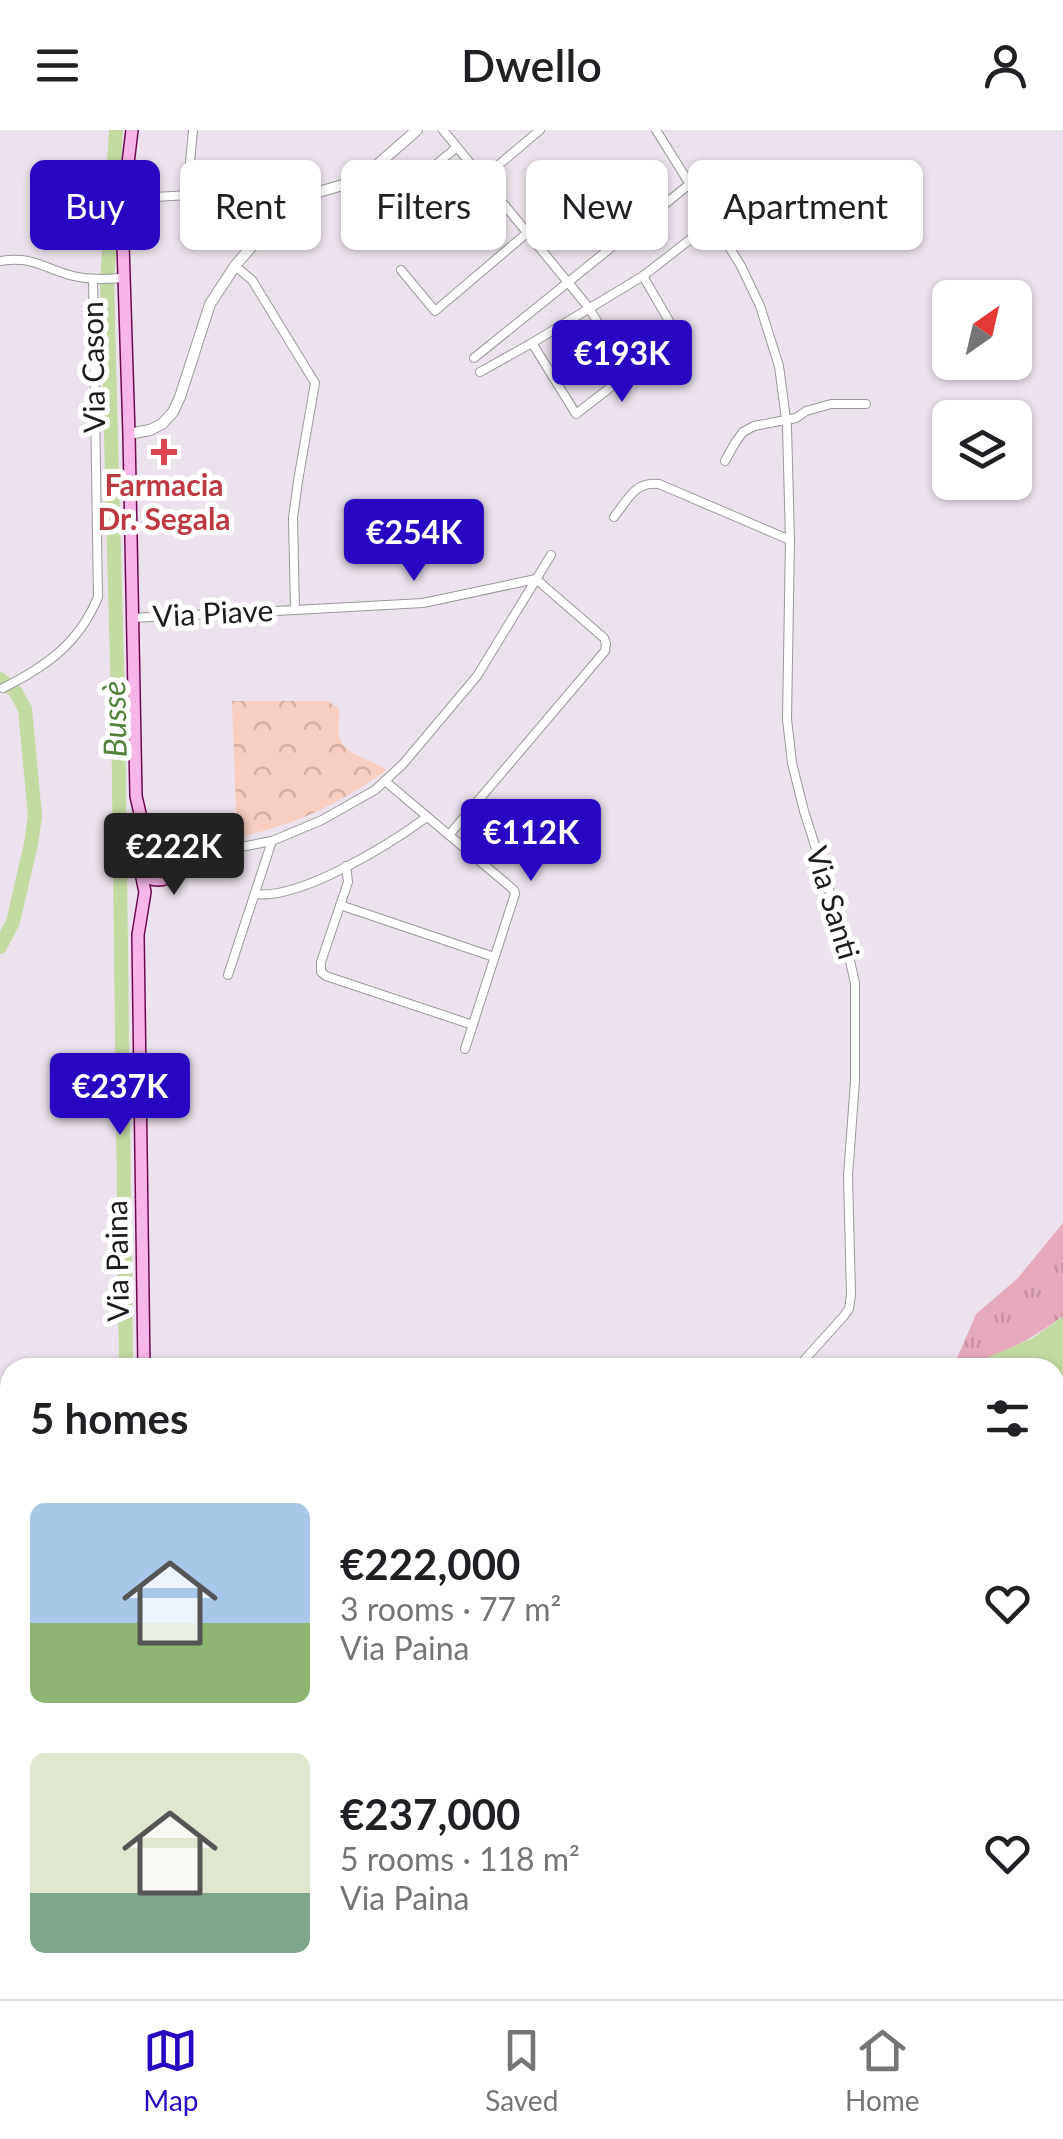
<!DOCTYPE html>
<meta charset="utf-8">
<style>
body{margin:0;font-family:Lato,sans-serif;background:#f2f2f2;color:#202124;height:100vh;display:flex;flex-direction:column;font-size:38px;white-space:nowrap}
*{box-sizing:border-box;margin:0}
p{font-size:32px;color:#757577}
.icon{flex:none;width:55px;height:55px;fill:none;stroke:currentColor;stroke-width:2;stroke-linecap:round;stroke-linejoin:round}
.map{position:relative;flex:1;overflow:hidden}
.details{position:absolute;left:0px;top:1228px;width:1065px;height:642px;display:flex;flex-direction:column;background:#fff;border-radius:30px 30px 0 0;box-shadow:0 2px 8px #0004}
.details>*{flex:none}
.top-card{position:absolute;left:30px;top:30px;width:1005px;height:90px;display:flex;gap:20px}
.needle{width:65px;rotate:34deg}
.buttons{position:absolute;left:932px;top:150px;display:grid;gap:20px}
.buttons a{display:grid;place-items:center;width:100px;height:100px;border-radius:15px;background:#fff;box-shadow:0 2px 8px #0004;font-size:50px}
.price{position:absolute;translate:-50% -85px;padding:0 22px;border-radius:10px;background:#2907c2;color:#fff;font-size:32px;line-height:65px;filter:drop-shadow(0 2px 5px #0008)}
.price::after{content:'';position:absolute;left:50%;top:60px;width:30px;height:22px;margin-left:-15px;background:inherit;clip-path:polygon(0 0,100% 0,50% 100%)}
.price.current{background:#222;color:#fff}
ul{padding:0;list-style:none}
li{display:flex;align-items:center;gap:30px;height:250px;padding:0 30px}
li span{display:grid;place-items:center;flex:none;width:280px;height:200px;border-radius:15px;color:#555}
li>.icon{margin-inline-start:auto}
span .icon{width:120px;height:120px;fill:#fffc;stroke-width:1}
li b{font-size:42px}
h2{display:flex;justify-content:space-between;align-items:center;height:120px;padding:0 30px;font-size:42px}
.pill{padding:0 35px;border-radius:15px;background:#fff;box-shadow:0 2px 8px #0004;font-size:35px;line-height:90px}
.pill.current{background:#2907c2;color:#fff}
header{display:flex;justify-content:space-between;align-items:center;height:130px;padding:0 30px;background:#fff;font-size:45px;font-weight:600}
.dock{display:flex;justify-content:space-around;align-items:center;height:140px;border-top:2px solid #e0e0e0;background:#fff;font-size:28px;color:#757577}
.dock a{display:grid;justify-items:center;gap:5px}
.dock .current{color:#2907c2}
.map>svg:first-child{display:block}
.grass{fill:url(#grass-tufts)}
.forest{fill:url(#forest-firs)}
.park{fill:url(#park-crowns)}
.water{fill:#c4daa3}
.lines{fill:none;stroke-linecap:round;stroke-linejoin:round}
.river{stroke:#c4daa3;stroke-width:14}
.minor-casing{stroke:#999;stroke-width:10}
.tertiary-casing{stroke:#999;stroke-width:12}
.secondary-casing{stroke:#6e0850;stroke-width:14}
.primary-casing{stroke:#7b058f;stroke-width:15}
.minor{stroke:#fff;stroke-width:8}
.tertiary{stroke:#fff;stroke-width:10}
.secondary{stroke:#f7b6e8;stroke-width:11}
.primary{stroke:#e19cf8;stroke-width:12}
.health-dot{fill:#e0444e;stroke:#fff;stroke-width:4}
.labels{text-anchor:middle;stroke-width:10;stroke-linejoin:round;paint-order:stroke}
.street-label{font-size:30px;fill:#1c1c1c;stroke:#fff}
.health-label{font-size:30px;font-weight:bold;fill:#be3a42;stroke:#fff}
.water-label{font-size:32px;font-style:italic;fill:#53823d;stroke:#fff}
</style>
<header><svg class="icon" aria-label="menu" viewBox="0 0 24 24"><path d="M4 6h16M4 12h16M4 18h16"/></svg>Dwello<svg class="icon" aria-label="person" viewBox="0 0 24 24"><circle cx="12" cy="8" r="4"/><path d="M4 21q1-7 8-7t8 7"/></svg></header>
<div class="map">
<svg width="1063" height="1869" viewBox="0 0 1063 1869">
<defs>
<pattern id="grass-tufts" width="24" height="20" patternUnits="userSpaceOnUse" patternTransform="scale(2.5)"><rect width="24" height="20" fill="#e6a9bc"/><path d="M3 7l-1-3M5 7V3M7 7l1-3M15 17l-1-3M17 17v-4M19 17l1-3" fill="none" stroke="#c591a1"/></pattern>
<pattern id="forest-firs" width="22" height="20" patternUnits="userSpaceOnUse" patternTransform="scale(2.5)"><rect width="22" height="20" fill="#cb989e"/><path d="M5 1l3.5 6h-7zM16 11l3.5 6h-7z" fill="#a47b80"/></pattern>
<pattern id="park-crowns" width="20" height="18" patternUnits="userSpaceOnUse" patternTransform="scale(2.5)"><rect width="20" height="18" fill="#f7cebf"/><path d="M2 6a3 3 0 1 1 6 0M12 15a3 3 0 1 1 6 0" fill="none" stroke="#d3b0a4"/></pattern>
</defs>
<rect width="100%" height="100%" fill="#ece2ed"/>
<path class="grass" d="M1063,1093V1186C1037,1205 986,1237 953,1238L976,1184L1017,1149Z"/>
<g class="forest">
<polygon points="1063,1384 1063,1438 1055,1452 1055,1386"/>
<polygon points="610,1860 820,1860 815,1869 608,1869"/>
</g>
<path class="park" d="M232,571H328L339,579C340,588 337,597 339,605C342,625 373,630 387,640C333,677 301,692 237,708Z"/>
<g class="water">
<polygon points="1063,1186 1063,1384 1055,1386 1055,1238 965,1237 1033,1208"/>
<polygon points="1063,1438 1063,1566 1055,1580 1055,1452"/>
<polygon points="820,1860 907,1860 901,1869 815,1869"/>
</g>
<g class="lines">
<g class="river">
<polyline points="116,0 107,154 118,572 126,1238"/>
<polyline points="0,549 15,561 25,579 35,686 31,714 13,792 0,817"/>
<polyline points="134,1860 134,1869"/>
</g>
<g class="minor-casing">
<g id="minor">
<polyline points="443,0 589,178 629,243"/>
<polyline points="656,0 741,136 760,176 779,236 787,297 790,410 787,589 792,633 804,681 846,813 855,853 855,951 848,1046 851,1165 849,1179 843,1187 797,1238"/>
<polyline points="483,48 540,0"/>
<polyline points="187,65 193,0"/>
<polyline points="125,72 155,67 292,59 308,65"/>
<polyline points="418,93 396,68 457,17"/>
<path d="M0,131C35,126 42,138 73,146C90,150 106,149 123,148"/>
<polyline points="401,140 435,181 527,103"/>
<polyline points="643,146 676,203"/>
<polyline points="676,220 629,243 576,284 532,213 643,146 714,91"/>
<polyline points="474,228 691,53"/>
<polyline points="480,242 532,213"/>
<polyline points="725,331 735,313 743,302 754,296 796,288 806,281 831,274 866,274"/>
<path d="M614,387C628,370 634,351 659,354L790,410"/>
<polyline points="295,480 423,473 536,449 604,508 606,514 605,521 449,705"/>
<polyline points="131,488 295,480 293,388 298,351 315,253 252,150 235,136"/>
<path d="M3,558C47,536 79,513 98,467L93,149"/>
<polyline points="385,651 514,760 515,764 465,919"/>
<polyline points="175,716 199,723"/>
<polyline points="346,736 348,752 321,832 321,842 326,846 473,895"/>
<polyline points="177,741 189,730 204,724 272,711 322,690 375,660 403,634 477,546 551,425"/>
<path d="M255,764C301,770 390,714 427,687"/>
<polyline points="340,775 494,827"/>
<polyline points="228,845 272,711"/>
</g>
</g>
<g class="tertiary-casing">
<polyline id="tertiary" points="129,304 150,300 162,294 173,282 180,267 210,174 235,136 251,117 308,65 360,50 417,0"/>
</g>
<g class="secondary-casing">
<g id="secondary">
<polyline points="132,0 122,83 129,304 136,666 144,701 141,716"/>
<circle cx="158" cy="729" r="21"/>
<polyline points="141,743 145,762 138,805 144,1238"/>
<polyline points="150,1860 150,1869"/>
</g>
</g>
<g class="primary-casing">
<g id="primary">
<polyline points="0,1426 3,1426"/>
<polyline points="0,1698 10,1701"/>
<polyline points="0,1834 10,1839"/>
<polyline points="50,1860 68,1869"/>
<polyline points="560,1860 591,1869"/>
</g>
</g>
<use href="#minor" class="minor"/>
<use href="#tertiary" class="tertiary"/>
<use href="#secondary" class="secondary"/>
<use href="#primary" class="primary"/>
</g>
<path class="health-dot" d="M159 307h10v10h10v10h-10v10h-10v-10h-10v-10h10z"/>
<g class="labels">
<g class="street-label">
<text transform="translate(94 237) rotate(-91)" y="10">Via Cason</text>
<text transform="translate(213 484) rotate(-3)" y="10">Via Piave</text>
<text transform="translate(832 773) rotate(73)" y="10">Via Santi</text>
<text transform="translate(118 1131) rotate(-91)" y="10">Via Paina</text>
</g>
<g class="health-label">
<text x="164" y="366">Farmacia<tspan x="164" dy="34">Dr. Segala</tspan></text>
</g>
<g class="water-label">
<text transform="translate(115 589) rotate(-91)" y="11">Bussè</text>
</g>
</g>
</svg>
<div class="buttons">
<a><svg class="needle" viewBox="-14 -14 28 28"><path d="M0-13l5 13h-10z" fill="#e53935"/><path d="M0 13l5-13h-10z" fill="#757577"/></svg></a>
<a><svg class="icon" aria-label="layers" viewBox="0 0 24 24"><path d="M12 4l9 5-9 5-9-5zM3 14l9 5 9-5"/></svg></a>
</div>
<b class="price" style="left:622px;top:275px">€193K</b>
<b class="price" style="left:414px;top:454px">€254K</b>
<b class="price" style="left:531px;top:754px">€112K</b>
<b class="price current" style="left:174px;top:768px">€222K</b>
<b class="price" style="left:120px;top:1008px">€237K</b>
<div class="top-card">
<a class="pill current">Buy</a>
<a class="pill">Rent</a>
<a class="pill">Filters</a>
<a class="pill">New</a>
<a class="pill">Apartment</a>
</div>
<section class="details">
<h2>5 homes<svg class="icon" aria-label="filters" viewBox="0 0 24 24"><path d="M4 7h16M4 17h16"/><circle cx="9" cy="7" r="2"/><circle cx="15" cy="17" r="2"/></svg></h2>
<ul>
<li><span style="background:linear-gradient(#a9c7e8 60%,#8fb573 0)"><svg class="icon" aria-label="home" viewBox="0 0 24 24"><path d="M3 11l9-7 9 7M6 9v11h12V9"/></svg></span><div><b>€222,000</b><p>3 rooms · 77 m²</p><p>Via Paina</p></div><svg class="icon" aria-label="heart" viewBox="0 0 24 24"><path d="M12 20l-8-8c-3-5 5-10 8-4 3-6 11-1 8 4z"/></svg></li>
<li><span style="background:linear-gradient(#dfe7d0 70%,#7fa58c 0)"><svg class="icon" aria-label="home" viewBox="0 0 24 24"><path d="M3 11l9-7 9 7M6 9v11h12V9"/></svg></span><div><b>€237,000</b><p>5 rooms · 118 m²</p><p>Via Paina</p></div><svg class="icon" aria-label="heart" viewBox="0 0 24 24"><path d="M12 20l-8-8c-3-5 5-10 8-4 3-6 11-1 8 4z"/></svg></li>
</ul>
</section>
</div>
<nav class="dock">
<a class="current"><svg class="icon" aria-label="map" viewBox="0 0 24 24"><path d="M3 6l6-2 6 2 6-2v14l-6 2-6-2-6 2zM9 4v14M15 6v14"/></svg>Map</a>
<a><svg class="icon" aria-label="saved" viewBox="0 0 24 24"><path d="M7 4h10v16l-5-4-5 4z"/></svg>Saved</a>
<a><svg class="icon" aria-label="home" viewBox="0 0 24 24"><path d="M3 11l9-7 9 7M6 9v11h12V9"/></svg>Home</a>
</nav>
